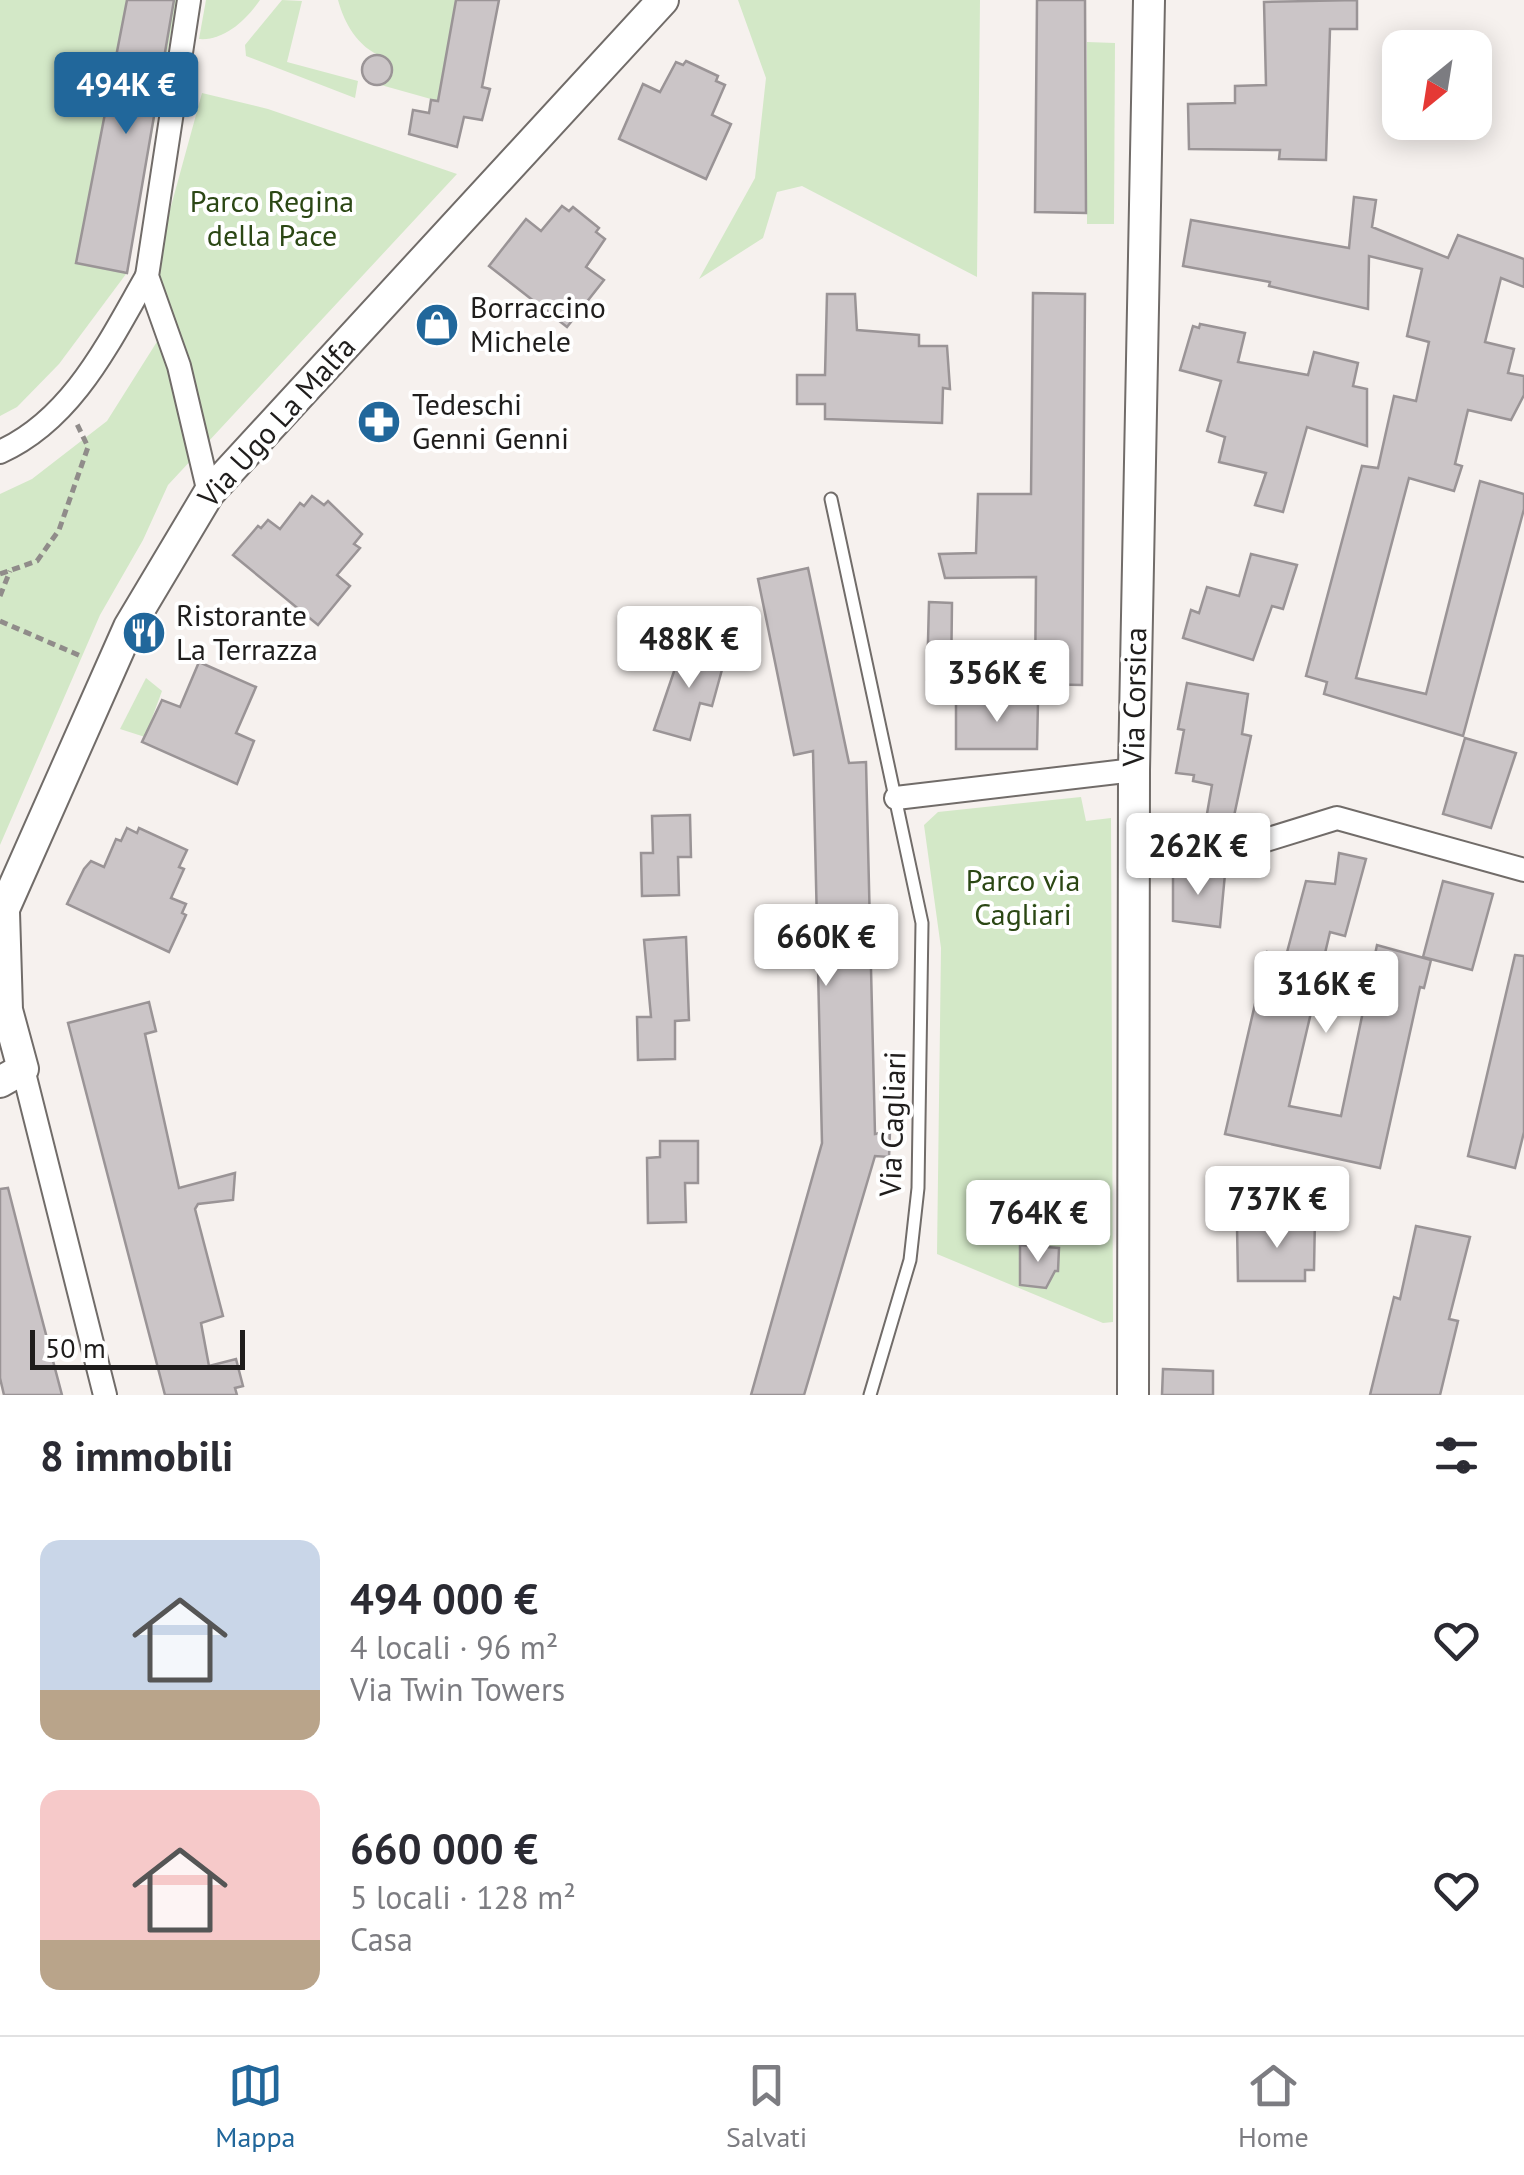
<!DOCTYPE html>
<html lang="it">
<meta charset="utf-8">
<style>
body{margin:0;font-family:"PT Sans",sans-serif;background:#f7f7f7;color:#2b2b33;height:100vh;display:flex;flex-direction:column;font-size:38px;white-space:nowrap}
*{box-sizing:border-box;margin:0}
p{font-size:32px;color:#7c7c81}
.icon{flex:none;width:55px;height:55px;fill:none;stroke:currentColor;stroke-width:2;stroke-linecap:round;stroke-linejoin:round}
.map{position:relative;height:1395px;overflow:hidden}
.details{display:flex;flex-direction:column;background:#fff;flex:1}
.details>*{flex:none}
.needle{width:65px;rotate:210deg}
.tools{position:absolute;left:1382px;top:30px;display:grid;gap:20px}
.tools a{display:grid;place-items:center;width:110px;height:110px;border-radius:20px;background:#fff;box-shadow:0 5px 25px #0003;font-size:50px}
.scale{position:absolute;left:30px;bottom:25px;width:215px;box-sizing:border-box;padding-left:10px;border:5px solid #1f1d1c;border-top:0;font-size:28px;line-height:35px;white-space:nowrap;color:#1f1d1c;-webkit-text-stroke:8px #fff;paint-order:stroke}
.price{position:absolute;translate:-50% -85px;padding:0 22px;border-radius:10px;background:#fff;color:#222;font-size:32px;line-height:65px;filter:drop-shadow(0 2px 5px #0008)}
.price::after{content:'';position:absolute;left:50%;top:60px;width:30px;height:22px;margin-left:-15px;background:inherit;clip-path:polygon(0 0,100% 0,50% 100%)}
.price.active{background:#21679b;color:#fff}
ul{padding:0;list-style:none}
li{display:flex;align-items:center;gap:30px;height:250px;padding:0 40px}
li span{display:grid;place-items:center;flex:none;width:280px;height:200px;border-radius:20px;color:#555}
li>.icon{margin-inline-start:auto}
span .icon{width:120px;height:120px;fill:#fffc;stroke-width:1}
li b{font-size:42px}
h2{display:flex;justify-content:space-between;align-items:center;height:120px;padding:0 40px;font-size:42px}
.dock{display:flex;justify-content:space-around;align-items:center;height:140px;border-top:2px solid #e1e1e2;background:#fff;font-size:28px;color:#7c7c81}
.dock a{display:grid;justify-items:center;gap:5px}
.dock .active{color:#21679b}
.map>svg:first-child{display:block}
.green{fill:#d3e8c7}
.building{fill:#cbc5c7;stroke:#9a9496;stroke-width:2.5}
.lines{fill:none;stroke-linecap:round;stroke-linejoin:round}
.service-casing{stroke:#716c69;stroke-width:15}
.minor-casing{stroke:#716c69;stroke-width:26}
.tertiary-casing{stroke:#716c69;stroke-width:34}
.path{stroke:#908c8a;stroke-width:5;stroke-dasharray:8 5;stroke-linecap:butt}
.service{stroke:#fff;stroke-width:11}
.minor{stroke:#fff;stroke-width:22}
.tertiary{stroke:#fff;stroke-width:30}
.labels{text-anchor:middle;stroke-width:8;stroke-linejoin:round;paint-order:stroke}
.park-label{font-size:30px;fill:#2b4714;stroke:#fff}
.poi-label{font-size:30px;fill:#1f1d1c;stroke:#fff;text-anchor:start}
.street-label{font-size:30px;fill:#1f1d1c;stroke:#fff}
</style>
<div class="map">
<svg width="1524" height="1395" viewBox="0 0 1524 1395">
<rect width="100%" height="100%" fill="#f6f1ee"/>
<g class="green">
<polygon points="0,0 177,0 126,274 59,364 17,407 0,416"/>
<path d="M206,0H260C246,20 224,41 199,39Z"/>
<polygon points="282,0 302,1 287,62 358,81 355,98 246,56 245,45"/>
<path d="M338,0H456L438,101L381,85L393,74L388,58C361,52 345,26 338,0Z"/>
<polygon points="738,0 980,0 977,277 802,186 777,192 763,238 699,279 755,178 766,78"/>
<polygon points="1087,42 1115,43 1114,224 1087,224"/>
<polygon points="202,93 268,109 457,174 168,485 143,540 100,615 0,845 0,494 32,479 107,421 165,329 153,272"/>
<polygon points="146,678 162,691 145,737 120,729"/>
<polygon points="1081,797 1086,821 1111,818 1113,1322 1103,1323 937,1254 941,948 924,825 938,812"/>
</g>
<g class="building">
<polygon points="127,0 174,0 127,273 76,263"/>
<polygon points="456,0 499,0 482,87 490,89 482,120 464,117 457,147 409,134 413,110 429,113 431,100 438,101"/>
<polygon points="1037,0 1085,0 1086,213 1035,212"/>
<polygon points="1357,0 1357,29 1330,29 1326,160 1279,159 1280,150 1189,149 1188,104 1235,103 1235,86 1266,85 1264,2"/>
<circle cx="377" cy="70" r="15"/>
<polygon points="686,61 718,76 716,81 725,85 712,115 731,124 706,179 619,139 643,84 660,92 676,62 683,65"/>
<polygon points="1354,197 1376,200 1372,227 1448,258 1458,235 1524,259 1524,287 1501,278 1485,342 1514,349 1508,373 1524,376 1524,395 1511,420 1468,410 1455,464 1462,466 1454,491 1409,478 1356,678 1426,694 1480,481 1524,494 1524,509 1463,736 1324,694 1327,682 1306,676 1362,466 1378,468 1394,396 1416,401 1429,342 1407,336 1422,269 1369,256 1368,309 1269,286 1270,282 1183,266 1191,220 1349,248"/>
<polygon points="562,206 569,211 573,207 599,228 596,232 605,239 586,267 604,280 567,327 489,266 526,219 541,231"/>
<polygon points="1033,293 1085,294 1082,685 1035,684 1036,577 945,578 939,554 976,553 978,494 1031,494"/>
<polygon points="827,294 855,294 857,330 919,335 919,346 947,346 950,389 943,388 942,423 825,419 825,404 797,404 797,375 825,375"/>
<polygon points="1200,324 1245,333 1238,362 1308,375 1314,352 1358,363 1353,386 1367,389 1367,446 1307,427 1283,512 1255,505 1266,473 1219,462 1225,437 1207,431 1221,381 1180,370 1193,326 1199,328"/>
<polygon points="312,496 324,505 328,501 362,534 354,544 360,548 337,575 350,586 318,625 233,555 258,526 261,528 268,520 280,529 300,503 304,506"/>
<polygon points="1251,554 1297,565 1283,609 1272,606 1253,660 1183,638 1191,610 1199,613 1207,587 1239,596"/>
<polygon points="808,568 849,763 866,762 875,1134 890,1131 889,1157 875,1156 804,1395 751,1395 822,1143 813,751 794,755 758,579"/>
<polygon points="929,602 952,603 951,683 927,680"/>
<polygon points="683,645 722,656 719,664 723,666 712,706 700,703 690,740 654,730"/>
<polygon points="199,662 256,687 236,733 254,741 237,784 142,742 162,700 180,707"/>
<polygon points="1187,683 1248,694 1242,734 1251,736 1230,835 1204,831 1212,785 1193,781 1194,775 1176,773 1184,730 1178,729"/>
<polygon points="956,701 1038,702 1037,749 956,749"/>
<polygon points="1465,738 1516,753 1491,828 1443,814"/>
<polygon points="690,815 691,857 678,857 679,895 642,896 641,853 653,853 652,816"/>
<polygon points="127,828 137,833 139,828 187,850 179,867 184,869 171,898 186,904 182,913 186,915 169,952 67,904 84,869 91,861 104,867 116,839 121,841"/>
<polygon points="1339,853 1366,859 1345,936 1330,932 1289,1106 1341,1116 1377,945 1431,960 1424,988 1420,987 1380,1168 1225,1134 1267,952 1286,956 1306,881 1335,884"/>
<polygon points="1173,870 1225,874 1220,927 1173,921"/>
<polygon points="1443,881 1493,894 1472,970 1423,957"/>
<polygon points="686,937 689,1020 675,1021 675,1059 638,1060 637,1017 651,1017 644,940"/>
<polygon points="1515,955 1524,956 1524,1132 1515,1168 1468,1156"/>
<polygon points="149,1002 156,1031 145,1034 179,1188 235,1173 233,1200 198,1204 195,1209 223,1316 201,1323 209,1366 236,1359 243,1386 235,1388 237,1395 165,1395 68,1023"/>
<polygon points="660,1141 698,1141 698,1183 685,1183 686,1222 648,1223 647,1158 660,1157"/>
<polygon points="8,1188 29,1270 62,1395 4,1395 0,1378 0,1189"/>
<polygon points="1315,1216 1314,1270 1305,1270 1305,1281 1238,1281 1237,1226 1265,1227 1288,1223 1288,1217"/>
<polygon points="1416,1226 1470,1237 1449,1319 1458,1321 1440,1395 1370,1395 1394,1297 1400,1299"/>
<polygon points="1020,1245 1059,1248 1058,1271 1055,1271 1046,1288 1020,1285"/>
<polygon points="1163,1369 1213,1371 1213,1395 1162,1395"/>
</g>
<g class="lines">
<g class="service-casing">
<polyline id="service" points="831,499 922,923 918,1188 910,1260 870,1395"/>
</g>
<g class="minor-casing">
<g id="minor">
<polyline points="189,0 147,276 179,366 209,493"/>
<path d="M0,452C73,419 109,342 147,276"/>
<polyline points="896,798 1134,770"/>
<polyline points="1133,853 1230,851 1337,818 1524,870"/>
<polyline points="23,1069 105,1395"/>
</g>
</g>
<g class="tertiary-casing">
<g id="tertiary">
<polyline points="0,918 129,627 209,493 663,0"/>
<polyline points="0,1082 23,1069 7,1010 4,912"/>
<polyline points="1133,1395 1134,770 1149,0"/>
</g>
</g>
<g class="path">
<polyline points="0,574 37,561 59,530 88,447 77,424"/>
<polyline points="0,596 10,571"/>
<polyline points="0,621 83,657"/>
</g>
<use href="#service" class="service"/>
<use href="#minor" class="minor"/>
<use href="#tertiary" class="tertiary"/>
</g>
<defs>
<g id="shop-disc" transform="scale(2.25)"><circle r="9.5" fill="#21679b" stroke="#fff"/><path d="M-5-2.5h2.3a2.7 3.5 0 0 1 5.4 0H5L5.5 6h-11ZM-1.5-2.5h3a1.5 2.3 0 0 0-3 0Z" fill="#fff"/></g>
<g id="pharmacy-disc" transform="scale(2.25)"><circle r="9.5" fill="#21679b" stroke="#fff"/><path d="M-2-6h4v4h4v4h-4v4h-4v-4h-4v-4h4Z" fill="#fff"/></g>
<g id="restaurant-disc" transform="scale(2.25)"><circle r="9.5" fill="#21679b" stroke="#fff"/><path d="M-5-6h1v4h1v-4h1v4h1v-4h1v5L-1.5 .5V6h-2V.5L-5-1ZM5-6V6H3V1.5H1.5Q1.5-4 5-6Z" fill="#fff"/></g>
</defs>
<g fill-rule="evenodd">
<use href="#shop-disc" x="437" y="325"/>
<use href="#pharmacy-disc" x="379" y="422"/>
<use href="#restaurant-disc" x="144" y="633"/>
</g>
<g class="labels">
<g class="park-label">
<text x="272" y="212">Parco Regina<tspan x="272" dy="34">della Pace</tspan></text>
<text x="1023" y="891">Parco via<tspan x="1023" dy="34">Cagliari</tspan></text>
</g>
<g class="poi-label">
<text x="470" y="318">Borraccino<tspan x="470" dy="34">Michele</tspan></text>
<text x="412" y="415">Tedeschi<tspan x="412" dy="34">Genni Genni</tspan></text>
<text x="176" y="626">Ristorante<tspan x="176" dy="34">La Terrazza</tspan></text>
</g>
<g class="street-label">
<text transform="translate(277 422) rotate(-48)" y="10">Via Ugo La Malfa</text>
<text transform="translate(1135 697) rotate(-89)" y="10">Via Corsica</text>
<text transform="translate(893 1124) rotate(-88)" y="10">Via Cagliari</text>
</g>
</g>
</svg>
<div class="tools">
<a><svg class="needle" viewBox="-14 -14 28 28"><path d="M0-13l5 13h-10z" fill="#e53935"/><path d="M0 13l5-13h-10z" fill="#7c7c81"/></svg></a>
</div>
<div class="scale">50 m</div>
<b class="price active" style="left:126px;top:137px">494K €</b>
<b class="price" style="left:689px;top:691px">488K €</b>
<b class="price" style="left:997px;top:725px">356K €</b>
<b class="price" style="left:1198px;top:898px">262K €</b>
<b class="price" style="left:826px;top:989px">660K €</b>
<b class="price" style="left:1326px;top:1036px">316K €</b>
<b class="price" style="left:1277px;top:1251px">737K €</b>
<b class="price" style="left:1038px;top:1265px">764K €</b>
</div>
<section class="details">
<h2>8 immobili<svg class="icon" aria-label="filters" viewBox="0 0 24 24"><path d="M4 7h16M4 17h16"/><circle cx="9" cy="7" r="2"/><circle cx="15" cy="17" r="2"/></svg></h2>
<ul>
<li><span style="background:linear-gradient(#c9d6e8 75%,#b9a48a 0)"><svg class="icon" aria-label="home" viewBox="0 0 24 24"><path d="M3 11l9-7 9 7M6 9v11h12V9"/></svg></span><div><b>494 000 €</b><p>4 locali · 96 m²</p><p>Via Twin Towers</p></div><svg class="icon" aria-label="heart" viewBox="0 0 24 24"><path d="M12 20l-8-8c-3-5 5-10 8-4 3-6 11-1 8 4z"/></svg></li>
<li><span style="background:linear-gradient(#f6c9c9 75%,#b9a48a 0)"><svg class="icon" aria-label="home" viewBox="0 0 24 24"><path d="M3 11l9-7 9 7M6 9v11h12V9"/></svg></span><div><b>660 000 €</b><p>5 locali · 128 m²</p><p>Casa</p></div><svg class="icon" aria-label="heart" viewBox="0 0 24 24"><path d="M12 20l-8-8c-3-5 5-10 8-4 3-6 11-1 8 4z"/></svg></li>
</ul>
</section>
<nav class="dock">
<a class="active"><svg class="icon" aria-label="map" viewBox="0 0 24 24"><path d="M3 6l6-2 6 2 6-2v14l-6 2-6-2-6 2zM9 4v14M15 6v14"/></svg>Mappa</a>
<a><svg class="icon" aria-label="saved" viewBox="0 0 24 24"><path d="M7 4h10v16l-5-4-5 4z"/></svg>Salvati</a>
<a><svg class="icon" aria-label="home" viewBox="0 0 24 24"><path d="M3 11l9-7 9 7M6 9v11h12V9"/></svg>Home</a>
</nav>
